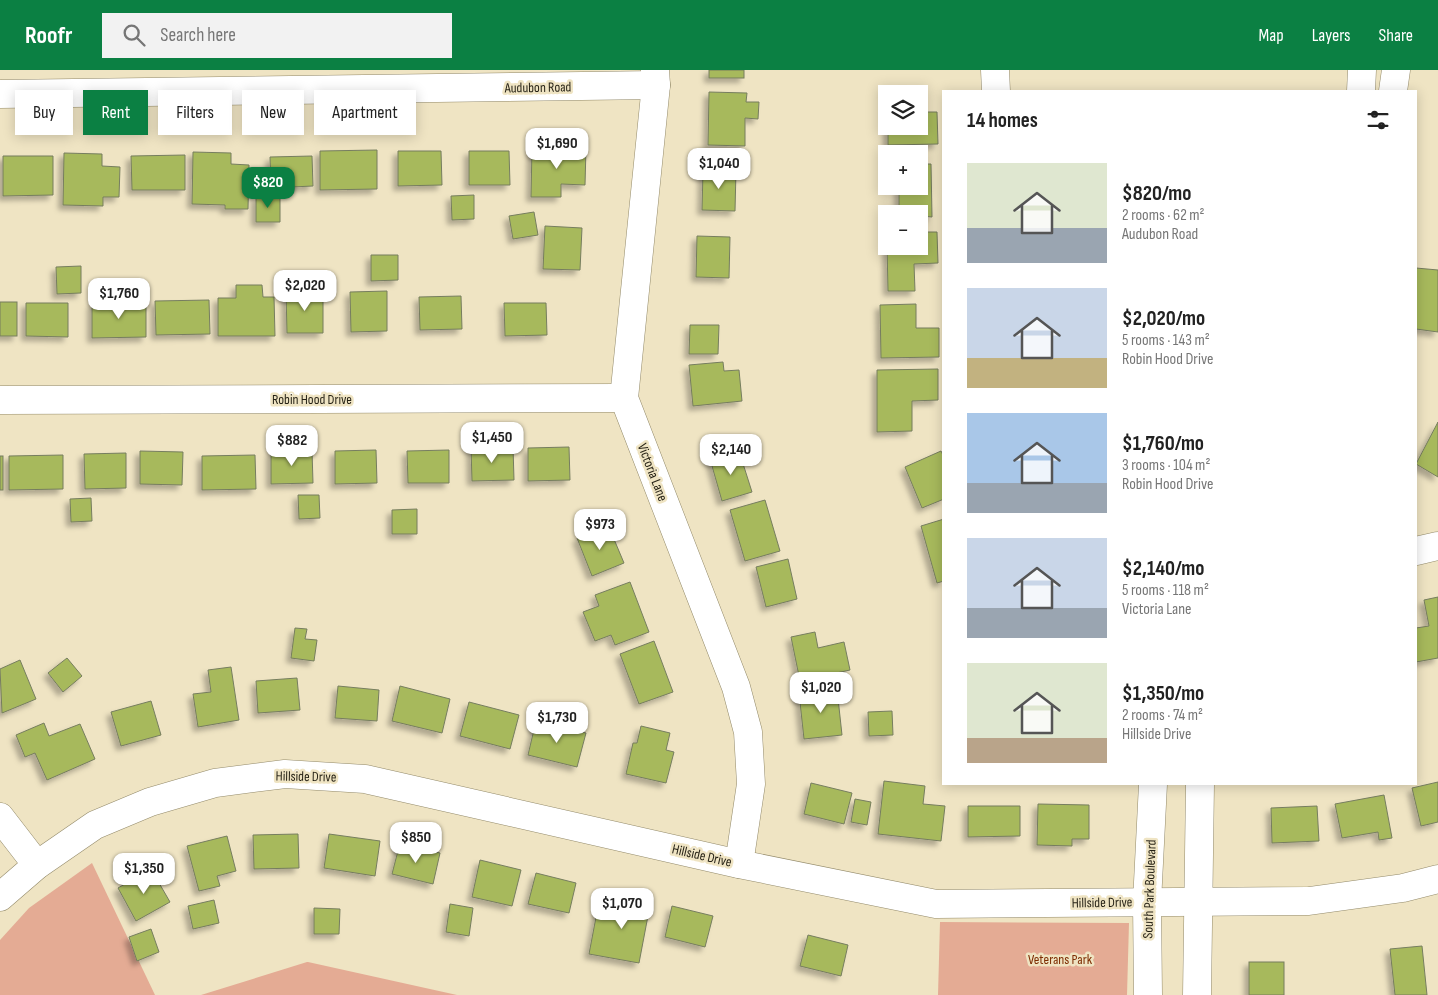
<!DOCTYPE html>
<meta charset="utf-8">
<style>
body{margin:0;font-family:"Sofia Sans Condensed",sans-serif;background:#f2f2f2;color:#222;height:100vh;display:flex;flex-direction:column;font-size:19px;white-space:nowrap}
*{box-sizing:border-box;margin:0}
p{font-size:16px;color:#767676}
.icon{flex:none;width:28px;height:28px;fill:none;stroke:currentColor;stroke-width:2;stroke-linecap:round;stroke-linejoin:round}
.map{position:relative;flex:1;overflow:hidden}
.drawer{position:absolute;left:942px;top:20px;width:475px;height:695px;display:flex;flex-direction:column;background:#fff;border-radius:0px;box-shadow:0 2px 12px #0003}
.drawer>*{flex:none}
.hud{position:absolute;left:15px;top:20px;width:475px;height:45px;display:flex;gap:10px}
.fabs{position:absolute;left:878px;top:15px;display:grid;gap:10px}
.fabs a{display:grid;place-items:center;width:50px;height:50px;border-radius:0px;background:#fff;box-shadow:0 2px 12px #0003;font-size:25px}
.price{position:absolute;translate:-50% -42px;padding:0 11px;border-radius:10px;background:#fff;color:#222;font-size:16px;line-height:32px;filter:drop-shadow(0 1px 2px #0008)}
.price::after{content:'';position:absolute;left:50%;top:30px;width:15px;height:11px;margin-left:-8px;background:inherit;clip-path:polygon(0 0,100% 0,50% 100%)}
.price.on{background:#0b8043;color:#fff}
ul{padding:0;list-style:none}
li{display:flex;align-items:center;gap:15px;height:125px;padding:0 25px}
li span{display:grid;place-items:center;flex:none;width:140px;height:100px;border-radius:0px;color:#555}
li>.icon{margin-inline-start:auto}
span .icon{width:60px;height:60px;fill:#fffc;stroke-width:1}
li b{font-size:21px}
h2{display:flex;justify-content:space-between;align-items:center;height:60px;padding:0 25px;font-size:21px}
.chip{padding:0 18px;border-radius:0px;background:#fff;box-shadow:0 2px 12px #0003;font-size:18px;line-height:45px}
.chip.on{background:#0b8043;color:#fff}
header{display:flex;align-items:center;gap:30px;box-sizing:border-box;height:70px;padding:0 25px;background:#0b8043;color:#fff}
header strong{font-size:24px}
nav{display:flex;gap:28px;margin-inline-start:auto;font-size:18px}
.search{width:350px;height:45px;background:#f2f2f2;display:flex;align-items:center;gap:12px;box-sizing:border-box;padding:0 18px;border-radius:0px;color:#767676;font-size:19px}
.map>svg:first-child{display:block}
.green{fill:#e4ab94}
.building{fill:#a7b95b;stroke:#767d5f;filter:url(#shadow)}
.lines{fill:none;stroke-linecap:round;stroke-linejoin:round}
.minor-casing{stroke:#938a6a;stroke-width:29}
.minor{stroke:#fff;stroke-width:28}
.labels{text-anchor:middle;stroke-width:5;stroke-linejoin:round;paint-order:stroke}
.street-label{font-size:14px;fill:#231f13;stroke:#efe4c3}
.park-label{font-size:14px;fill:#7d2d02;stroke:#efe4c3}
</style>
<header>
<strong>Roofr</strong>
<div class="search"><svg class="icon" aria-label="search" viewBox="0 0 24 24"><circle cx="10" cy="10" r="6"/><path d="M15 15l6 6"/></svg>Search here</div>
<nav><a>Map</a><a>Layers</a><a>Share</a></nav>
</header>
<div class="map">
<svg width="1438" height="925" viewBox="0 0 1438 925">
<defs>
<filter id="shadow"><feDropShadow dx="-4.5" dy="4.5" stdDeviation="2.5" flood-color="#0004"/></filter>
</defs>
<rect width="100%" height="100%" fill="#efe4c3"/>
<g class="green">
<polygon points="92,793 155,925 0,925 0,870 29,838"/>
<polygon points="940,852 1129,853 1127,925 938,925"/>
<polygon points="307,892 308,892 457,925 201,925"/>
</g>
<g class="building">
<rect x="709" y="0" width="35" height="8"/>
<polygon points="912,16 912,24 887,24 887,17"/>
<polygon points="709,22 747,23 746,32 759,32 758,49 745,48 745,76 708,75"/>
<polygon points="919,42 937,42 938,74 888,75 888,56 919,56"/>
<polygon points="532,77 586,78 585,115 561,114 561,127 531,127"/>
<polygon points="377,80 377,119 320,120 320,81"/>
<polygon points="398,81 441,81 442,115 398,116"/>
<polygon points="469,81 509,81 510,115 469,115"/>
<polygon points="193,82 231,83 231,94 249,95 248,139 225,139 225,135 192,134"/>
<polygon points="64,83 102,84 102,96 120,97 119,127 103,127 103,136 63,135"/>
<polygon points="185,85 185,120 132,120 131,86"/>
<polygon points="3,86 53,86 53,125 3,126"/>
<polygon points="312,86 313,116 271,118 270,87"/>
<polygon points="919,94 931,94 932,147 899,144 899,116 919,116"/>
<polygon points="703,100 736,100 735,141 702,140"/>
<polygon points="474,125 474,149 452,150 451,126"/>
<polygon points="280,126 280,152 256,152 256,127"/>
<polygon points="534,142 538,165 513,169 509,146"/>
<polygon points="545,156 582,158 580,200 543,199"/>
<polygon points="919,162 937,162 938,193 914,194 915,221 888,221 887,176 919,176"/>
<polygon points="697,166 730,167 729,208 696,207"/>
<polygon points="371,185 398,185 398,210 371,211"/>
<polygon points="81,196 81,223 57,224 56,197"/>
<polygon points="1416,198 1438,200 1438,262 1416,259"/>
<polygon points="236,215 262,215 263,227 274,227 275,266 218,266 218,228 236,228"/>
<polygon points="387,221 387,261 351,262 350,222"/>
<polygon points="286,222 323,222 323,263 287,263"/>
<polygon points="461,226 462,259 420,260 419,227"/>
<polygon points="209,230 210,264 156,265 155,231"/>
<rect x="0" y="232" width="17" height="34"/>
<polygon points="26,233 68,233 68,267 26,266"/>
<polygon points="92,233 146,233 146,267 92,268"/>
<polygon points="504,233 546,233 547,265 505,266"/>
<polygon points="916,234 916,258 939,258 939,287 881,288 880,235"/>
<polygon points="690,255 719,255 718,284 689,284"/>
<polygon points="723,292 724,301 739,300 742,331 693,336 689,295"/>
<polygon points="938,299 938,330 912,331 912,361 877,362 877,300"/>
<polygon points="1438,352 1438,407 1416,394"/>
<polygon points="513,377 514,410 472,411 471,378"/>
<polygon points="569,377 570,410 528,411 528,378"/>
<polygon points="376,380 377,413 335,414 335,381"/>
<polygon points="449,380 449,413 408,413 407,381"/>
<polygon points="140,381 183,382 182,415 140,414"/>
<polygon points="271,381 312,381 313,413 271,414"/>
<polygon points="739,381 752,422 722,431 710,389"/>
<polygon points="941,381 944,387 944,429 922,438 905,397"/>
<polygon points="126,383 126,418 85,419 84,384"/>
<polygon points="63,385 63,419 9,420 9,386"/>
<polygon points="255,385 256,419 202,420 202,386"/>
<rect x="0" y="386" width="3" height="34"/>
<polygon points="298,425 319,425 320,448 299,449"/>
<polygon points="91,428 92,451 71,452 70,429"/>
<polygon points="765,430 780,481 745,491 730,440"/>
<polygon points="417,439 417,464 392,464 392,440"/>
<polygon points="944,449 944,511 937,513 921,456"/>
<polygon points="608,455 624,493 592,506 577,468"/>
<polygon points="788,489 797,529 766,537 756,497"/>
<polygon points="630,512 649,562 615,575 611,565 595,571 583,542 599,536 595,525"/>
<polygon points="1438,527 1438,588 1416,592 1416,558 1429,556 1424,530"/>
<polygon points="295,558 307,559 305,569 317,570 314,591 291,588"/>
<polygon points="815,562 818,578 844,572 850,600 800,611 791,567"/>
<polygon points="654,571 673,622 639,634 620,584"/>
<polygon points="67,588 82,606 63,622 48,603"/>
<polygon points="20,590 36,629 2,643 0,599"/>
<polygon points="231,597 239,650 198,657 193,624 211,622 208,600"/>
<polygon points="297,608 300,640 258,643 256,611"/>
<polygon points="338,616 379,620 377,651 335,648"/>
<polygon points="400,616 450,629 442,663 392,651"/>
<polygon points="837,619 842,665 804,669 799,623"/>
<polygon points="151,631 161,665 121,676 111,642"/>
<polygon points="469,632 519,645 510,679 460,666"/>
<polygon points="892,641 893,665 869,666 868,642"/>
<polygon points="536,651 586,663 577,697 528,685"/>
<polygon points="44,653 49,666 80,654 95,689 47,710 35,683 25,687 16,665"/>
<polygon points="641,656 670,663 666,680 674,682 666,713 626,704 633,673 637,673"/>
<polygon points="884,711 925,716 923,734 945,736 941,771 878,764"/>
<polygon points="1438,712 1438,752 1421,756 1412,718"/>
<polygon points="811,713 852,723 844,754 804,744"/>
<polygon points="1384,725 1392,768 1379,770 1378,762 1342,768 1335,734"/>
<polygon points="855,729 871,732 867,755 851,752"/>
<polygon points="1038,734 1089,735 1089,769 1072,769 1072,776 1037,775"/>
<polygon points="968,736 1020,736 1020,766 968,767"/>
<polygon points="1317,736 1319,771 1272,773 1271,738"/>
<polygon points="298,764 299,798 254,799 253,765"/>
<polygon points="329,764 380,771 375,806 324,798"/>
<polygon points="227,766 236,801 217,806 220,816 199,821 187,776"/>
<polygon points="400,773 440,783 433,814 392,804"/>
<polygon points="480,790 521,800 512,836 472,827"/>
<polygon points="151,799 170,832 136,851 118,818"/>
<polygon points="536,803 576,813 569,843 528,834"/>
<polygon points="618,824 651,830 639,893 589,884 597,842 614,845"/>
<polygon points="214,830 219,853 193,859 188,836"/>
<polygon points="450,834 473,838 469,866 446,862"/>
<polygon points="672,836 713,846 705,877 665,867"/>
<polygon points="314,838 340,839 339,864 314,864"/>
<polygon points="151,859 159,882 137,891 129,867"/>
<polygon points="808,865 848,875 841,906 800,896"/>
<polygon points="1422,876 1427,925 1395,925 1390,879"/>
<rect x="1249" y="892" width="35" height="33"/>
</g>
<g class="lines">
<g class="minor-casing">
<g id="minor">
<polyline points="655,0 656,15 624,328 736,617 748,662 751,714 739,794"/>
<polyline points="995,0 996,21"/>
<polyline points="1361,21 1362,0"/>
<polyline points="1393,21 1396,0"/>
<polyline points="0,24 656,15"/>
<polyline points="0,330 624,328"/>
<polyline points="1416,481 1438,476"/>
<polyline points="0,747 37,795"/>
<polyline points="0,827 37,795 95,755 150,732 215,713 285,704 365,709 739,794 936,834 1309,831 1403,818 1438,809"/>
<polyline points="1148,925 1147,832 1153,714"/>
<polyline points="1197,925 1200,714"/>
</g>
</g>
<use href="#minor" class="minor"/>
</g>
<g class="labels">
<g class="street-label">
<text transform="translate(538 17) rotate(-1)" y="5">Audubon Road</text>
<text x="312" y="334">Robin Hood Drive</text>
<text transform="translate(653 402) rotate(69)" y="5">Victoria Lane</text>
<text transform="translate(306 706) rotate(1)" y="5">Hillside Drive</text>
<text transform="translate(702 785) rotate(13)" y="5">Hillside Drive</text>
<text transform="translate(1149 819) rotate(-88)" y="5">South Park Boulevard</text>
<text transform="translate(1102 832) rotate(-1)" y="5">Hillside Drive</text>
</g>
<g class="park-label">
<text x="1060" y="894">Veterans Park</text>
</g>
</g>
</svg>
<div class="fabs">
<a><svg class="icon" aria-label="layers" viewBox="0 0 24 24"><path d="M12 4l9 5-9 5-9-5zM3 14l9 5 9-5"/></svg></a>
<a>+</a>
<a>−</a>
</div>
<b class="price" style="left:557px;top:100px">$1,690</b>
<b class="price" style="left:719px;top:120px">$1,040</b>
<b class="price on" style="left:268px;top:139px">$820</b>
<b class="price" style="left:305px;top:242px">$2,020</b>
<b class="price" style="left:119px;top:250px">$1,760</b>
<b class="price" style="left:492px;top:394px">$1,450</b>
<b class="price" style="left:292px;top:397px">$882</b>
<b class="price" style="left:731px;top:406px">$2,140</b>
<b class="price" style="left:600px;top:481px">$973</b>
<b class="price" style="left:821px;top:644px">$1,020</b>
<b class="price" style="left:557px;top:674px">$1,730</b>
<b class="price" style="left:416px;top:794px">$850</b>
<b class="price" style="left:144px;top:825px">$1,350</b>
<b class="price" style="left:622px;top:860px">$1,070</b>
<div class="hud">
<a class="chip">Buy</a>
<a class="chip on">Rent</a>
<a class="chip">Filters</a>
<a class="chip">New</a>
<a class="chip">Apartment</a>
</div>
<section class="drawer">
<h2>14 homes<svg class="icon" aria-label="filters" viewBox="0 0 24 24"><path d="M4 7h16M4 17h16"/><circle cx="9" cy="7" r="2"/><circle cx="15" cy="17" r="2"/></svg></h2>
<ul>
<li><span style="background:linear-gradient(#dfe7d0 65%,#9aa5b1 0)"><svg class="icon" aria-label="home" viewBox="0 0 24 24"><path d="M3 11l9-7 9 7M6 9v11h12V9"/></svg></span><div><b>$820/mo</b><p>2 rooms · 62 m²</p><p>Audubon Road</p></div></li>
<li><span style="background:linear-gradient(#c9d6e8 70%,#c2b280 0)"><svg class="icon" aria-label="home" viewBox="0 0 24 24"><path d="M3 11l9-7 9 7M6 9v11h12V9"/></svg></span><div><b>$2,020/mo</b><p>5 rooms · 143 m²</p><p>Robin Hood Drive</p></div></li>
<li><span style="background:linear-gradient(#a9c7e8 70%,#9aa5b1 0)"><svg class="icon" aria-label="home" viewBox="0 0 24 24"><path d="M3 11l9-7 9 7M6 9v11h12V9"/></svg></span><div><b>$1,760/mo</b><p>3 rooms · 104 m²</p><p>Robin Hood Drive</p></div></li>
<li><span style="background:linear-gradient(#c9d6e8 70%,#9aa5b1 0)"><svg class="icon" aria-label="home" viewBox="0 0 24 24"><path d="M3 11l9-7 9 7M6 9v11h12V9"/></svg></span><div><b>$2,140/mo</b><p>5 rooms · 118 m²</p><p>Victoria Lane</p></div></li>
<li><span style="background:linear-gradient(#dfe7d0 75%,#b9a48a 0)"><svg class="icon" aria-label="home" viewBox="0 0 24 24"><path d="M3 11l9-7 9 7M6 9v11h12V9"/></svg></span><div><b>$1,350/mo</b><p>2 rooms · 74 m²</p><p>Hillside Drive</p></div></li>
</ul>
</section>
</div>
